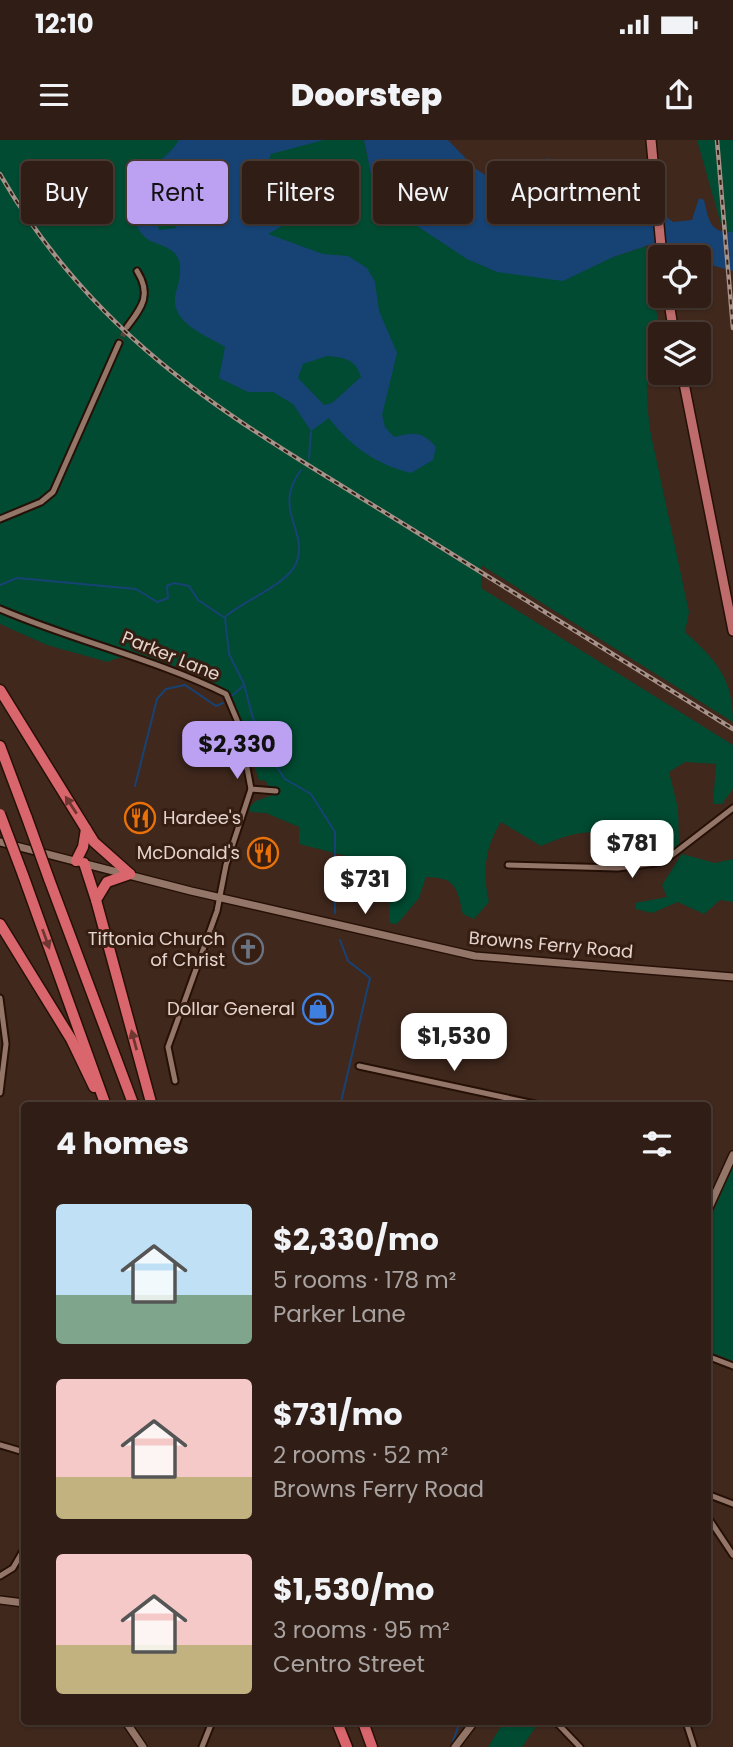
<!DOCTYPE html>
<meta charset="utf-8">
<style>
body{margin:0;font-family:Poppins,sans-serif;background:#3c2b23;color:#f1f3f6;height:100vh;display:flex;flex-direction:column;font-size:26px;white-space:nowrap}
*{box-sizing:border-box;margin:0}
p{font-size:23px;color:#a8a2a1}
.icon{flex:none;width:38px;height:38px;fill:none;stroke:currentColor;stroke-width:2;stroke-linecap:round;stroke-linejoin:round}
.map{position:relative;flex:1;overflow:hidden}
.details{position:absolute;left:21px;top:962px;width:690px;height:623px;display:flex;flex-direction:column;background:#301e16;border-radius:7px;box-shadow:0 2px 5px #0004,0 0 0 2px #4b3c35}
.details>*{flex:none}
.top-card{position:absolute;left:21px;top:21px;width:691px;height:63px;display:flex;gap:14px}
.tools{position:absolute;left:648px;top:105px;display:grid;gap:14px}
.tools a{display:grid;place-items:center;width:63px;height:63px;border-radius:7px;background:#301e16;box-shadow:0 2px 5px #0004,0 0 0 2px #4b3c35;font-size:35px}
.price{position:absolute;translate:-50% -60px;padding:0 16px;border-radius:14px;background:#fff;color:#222;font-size:23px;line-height:46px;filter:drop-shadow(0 2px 4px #0008)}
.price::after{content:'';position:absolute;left:50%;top:42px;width:21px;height:16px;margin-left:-10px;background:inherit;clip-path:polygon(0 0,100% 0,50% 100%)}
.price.current{background:#bca0f2;color:#111}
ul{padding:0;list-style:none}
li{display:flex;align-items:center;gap:21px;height:175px;padding:0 35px}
li span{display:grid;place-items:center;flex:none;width:196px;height:140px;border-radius:7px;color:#555}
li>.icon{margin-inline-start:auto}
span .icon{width:84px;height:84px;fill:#fffc;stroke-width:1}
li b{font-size:30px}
h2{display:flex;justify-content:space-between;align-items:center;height:84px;padding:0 35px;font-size:30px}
.pill{padding:0 24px;border-radius:7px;background:#301e16;box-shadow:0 2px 5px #0004,0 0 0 2px #4b3c35;font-size:24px;line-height:63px}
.pill.current{background:#bca0f2;color:#111}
.status{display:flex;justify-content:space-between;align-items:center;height:49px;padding:0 35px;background:#301e16;direction:ltr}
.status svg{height:19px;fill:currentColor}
header{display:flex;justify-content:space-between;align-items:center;height:91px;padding:0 35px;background:#301e16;font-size:32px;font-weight:800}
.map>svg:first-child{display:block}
.green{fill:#004b32}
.water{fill:#164374;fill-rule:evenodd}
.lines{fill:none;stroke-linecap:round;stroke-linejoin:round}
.stream{stroke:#164374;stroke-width:2}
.minor-tunnel{stroke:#594237;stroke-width:5;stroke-dasharray:5 2.5;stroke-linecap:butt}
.minor-casing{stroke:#261006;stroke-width:9}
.tertiary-casing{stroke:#261006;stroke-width:10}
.primary-casing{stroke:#261006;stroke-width:12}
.motorway-casing{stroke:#261006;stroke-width:13}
.minor{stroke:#947669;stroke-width:5}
.tertiary{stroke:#947669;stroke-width:7}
.primary{stroke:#bd6c6b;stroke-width:9}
.motorway{stroke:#d9666c;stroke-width:10}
.rail-casing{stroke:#a6928a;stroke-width:4.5}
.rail{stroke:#361e13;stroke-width:2;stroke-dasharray:5;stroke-linecap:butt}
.motorway-bridge-casing{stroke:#261006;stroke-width:13;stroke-linecap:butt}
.motorway-bridge{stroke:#d9666c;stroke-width:10}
.oneway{fill:#6f3732}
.labels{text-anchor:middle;stroke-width:6;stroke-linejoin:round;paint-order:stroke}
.street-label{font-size:18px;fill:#e5d4cd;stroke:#361e13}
.poi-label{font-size:18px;fill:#e5d4cd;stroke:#361e13;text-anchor:end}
</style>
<div class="status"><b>12:10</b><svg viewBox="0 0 49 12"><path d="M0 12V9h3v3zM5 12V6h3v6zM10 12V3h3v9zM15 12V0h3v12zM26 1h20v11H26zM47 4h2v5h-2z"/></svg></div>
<header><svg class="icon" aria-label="menu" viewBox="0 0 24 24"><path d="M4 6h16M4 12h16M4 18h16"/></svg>Doorstep<svg class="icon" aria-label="share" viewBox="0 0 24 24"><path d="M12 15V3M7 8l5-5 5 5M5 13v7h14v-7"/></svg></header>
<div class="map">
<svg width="733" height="1607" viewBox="0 0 733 1607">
<rect width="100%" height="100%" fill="#40281d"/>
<g class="green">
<path d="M0,0H364L373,44L613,117L646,106L660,194C660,208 653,214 650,226C644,246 648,270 650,290L689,472L685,492C716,520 733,538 733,582L481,425V448L733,605V649L722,664H713L716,624L685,622L669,632L678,668L679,707C663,714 642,718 626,709C618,704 613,694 604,693C581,690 562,697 541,706L501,682C485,707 482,732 489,762L474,779L463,774C457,748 456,737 426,737L419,758L397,784L389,783L390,727L299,704V687L266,673L251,672L248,668L256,661L273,655L266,641L259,640L228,551C203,536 135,505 108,522L47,505L0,484Z"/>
<polygon points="697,0 733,0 733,126"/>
<polygon points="682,714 715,723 733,719 733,762 720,760 704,774 678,762 652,773 636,769 635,763 667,757 662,745"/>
<polygon points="733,1027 733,1221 707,1211 707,1086"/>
<polygon points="504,1582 539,1582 522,1607 488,1607"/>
</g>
<g class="water">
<path d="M179,0H324L271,14L269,19C279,35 294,45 302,62L298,77L268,94L323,114L348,116L367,128L375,142L379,171L397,213L382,275L385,287L394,297C414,292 422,291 436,307L433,320L411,333C377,325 350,306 329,278L311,291L293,264L273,252H248L219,238L225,207C204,194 168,182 176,152C179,143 182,130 179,121C175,107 160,106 149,100C130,89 127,54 141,38C154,24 168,17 179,0ZM163,29L178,30C174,53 183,65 176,88L159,90L155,76L153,35ZM327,216C343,217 356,219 361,237L332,263L324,265L298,238L303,224Z"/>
<path d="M364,0H448L476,29L495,41L523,35L547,18L587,32L608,30L633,37L659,71L673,82L692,80L699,58L704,60C709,80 709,93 733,92V131L711,125L675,105L652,104L613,117L563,141L497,132L467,119L390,68L373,44Z"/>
</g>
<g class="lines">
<g class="stream">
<polyline points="309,318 311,292"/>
<polyline points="0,445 17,438 136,449 157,462 168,458 167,446 174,443 189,446 198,460 225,478 229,514 244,544 252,575 269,616 285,639 311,654 335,692 335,773"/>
<path d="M225,477C243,461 286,445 296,424C310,391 271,370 301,330"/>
<polyline points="233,555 244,545"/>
<polyline points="135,646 157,559 166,549 185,545 216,566 223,563"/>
<polyline points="340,800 348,821 370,838 340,966"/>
<polyline points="453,1601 460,1582"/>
</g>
<polyline class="minor-tunnel" points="119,203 127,187"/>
<g class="minor-casing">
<g id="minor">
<path d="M127,187C142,167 152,155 137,131"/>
<polyline points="0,379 41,362 53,352 119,203"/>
<path d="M0,469C74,501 153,518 226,554L239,585L251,649L226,725L217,771L168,907L175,941"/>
<polyline points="251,649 276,651"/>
<polyline points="508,725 618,728 663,722 733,668"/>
<polyline points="0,858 6,904 0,953"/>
<polyline points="359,926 544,966"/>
<polyline points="707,1216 733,1226"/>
<polyline points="0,1305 24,1312"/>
<polyline points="707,1354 733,1364"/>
<polyline points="707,1376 733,1415"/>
<polyline points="0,1436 13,1428 24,1409"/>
<polyline points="556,1582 580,1607"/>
<polyline points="686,1582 694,1607"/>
<polyline points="202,1607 212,1582"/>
</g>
</g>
<g class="tertiary-casing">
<g id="tertiary">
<polyline points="0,702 191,751 475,816 733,837"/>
<polyline points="707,1072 733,1015"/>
<polyline points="0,1460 24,1463"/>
<polyline points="126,1582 143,1607"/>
<polyline points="455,1607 474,1582"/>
</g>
</g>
<g class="primary-casing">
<g id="primary">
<polyline points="651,0 662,117"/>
<polyline points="668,156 674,194"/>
<polyline points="682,233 733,491"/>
</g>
</g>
<g class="motorway-casing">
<g id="motorway">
<polyline points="0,550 94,702 130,734"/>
<polyline points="0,606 27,678"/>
<polyline points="76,721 83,707 86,689"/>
<polyline points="84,723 96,760"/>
<polyline points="130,734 107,742 96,760 152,966"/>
<polyline points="23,735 106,966"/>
<polyline points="49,739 134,966"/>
<polyline points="0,784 71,899 94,947"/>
<polyline points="337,1582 347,1607"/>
<polyline points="363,1582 372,1607"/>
</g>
</g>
<use href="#minor" class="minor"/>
<use href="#tertiary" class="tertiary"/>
<use href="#primary" class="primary"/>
<use href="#motorway" class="motorway"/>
<g class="rail-casing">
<g id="rail">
<polyline points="717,0 733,188"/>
<path d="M0,34C101,210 244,285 410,388C517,455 625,522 733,589"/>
</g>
</g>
<use href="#rail" class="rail"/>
<g class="motorway-bridge-casing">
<g id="motorway-bridge">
<polyline points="0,674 23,735"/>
<polyline points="27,678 49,739"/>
</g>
</g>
<use href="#motorway-bridge" class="motorway-bridge"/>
</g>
<defs><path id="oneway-solid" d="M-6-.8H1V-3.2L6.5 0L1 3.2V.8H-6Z" transform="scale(1.75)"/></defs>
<g class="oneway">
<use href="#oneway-solid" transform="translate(71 665) rotate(-123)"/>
<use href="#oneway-solid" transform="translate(46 799) rotate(70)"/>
<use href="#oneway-solid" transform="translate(134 900) rotate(-105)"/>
</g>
<defs>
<g id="restaurant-ring" transform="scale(1.575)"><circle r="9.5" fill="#361e13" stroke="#e8710a" stroke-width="1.5"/><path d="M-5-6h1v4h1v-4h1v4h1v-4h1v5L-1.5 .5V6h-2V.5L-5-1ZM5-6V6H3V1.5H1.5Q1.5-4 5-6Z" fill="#e8710a"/></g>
<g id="church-ring" transform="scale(1.575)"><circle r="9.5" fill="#361e13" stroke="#6b7280" stroke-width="1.5"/><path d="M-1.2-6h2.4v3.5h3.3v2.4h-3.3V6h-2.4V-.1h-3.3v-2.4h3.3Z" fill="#6b7280"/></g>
<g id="shop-ring" transform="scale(1.575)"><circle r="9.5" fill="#361e13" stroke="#3f7fe0" stroke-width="1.5"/><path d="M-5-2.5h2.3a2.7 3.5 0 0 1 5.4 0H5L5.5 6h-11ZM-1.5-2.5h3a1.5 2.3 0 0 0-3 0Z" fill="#3f7fe0"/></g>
</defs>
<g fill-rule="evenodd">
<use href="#restaurant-ring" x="140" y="678"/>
<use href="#restaurant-ring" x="263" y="713"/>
<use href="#church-ring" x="248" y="809"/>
<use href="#shop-ring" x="318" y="869"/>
</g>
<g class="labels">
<g class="street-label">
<text transform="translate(171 516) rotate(22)" y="6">Parker Lane</text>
<text transform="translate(551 805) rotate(5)" y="6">Browns Ferry Road</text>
</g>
<g class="poi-label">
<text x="163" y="684" text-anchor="start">Hardee's</text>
<text x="240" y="719">McDonald's</text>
<text x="225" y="805">Tiftonia Church<tspan x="225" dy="21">of Christ</tspan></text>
<text x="295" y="875">Dollar General</text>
</g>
</g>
</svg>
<div class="tools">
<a><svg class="icon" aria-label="locate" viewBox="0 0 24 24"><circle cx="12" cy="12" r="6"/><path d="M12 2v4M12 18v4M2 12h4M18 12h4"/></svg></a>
<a><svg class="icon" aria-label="layers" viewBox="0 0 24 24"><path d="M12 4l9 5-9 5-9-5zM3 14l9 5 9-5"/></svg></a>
</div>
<b class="price current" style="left:237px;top:641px">$2,330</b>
<b class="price" style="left:632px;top:740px">$781</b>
<b class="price" style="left:365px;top:776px">$731</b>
<b class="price" style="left:454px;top:933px">$1,530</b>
<div class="top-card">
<a class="pill">Buy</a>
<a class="pill current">Rent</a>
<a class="pill">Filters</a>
<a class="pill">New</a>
<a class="pill">Apartment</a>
</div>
<section class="details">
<h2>4 homes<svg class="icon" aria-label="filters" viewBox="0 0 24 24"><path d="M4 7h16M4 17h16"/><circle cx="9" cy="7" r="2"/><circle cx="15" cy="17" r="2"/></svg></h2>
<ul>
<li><span style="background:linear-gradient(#bfe0f5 65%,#7fa58c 0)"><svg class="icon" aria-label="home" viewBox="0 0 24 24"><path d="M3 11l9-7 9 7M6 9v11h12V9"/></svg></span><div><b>$2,330/mo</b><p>5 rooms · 178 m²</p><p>Parker Lane</p></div></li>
<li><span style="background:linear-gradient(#f6c9c9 70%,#c2b280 0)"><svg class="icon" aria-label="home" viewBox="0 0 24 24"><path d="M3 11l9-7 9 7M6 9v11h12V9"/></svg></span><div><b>$731/mo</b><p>2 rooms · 52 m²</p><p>Browns Ferry Road</p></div></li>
<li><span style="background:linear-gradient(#f6c9c9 65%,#c2b280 0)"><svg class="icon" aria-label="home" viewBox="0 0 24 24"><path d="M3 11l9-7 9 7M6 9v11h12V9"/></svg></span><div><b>$1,530/mo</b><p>3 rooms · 95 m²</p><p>Centro Street</p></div></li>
</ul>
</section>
</div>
